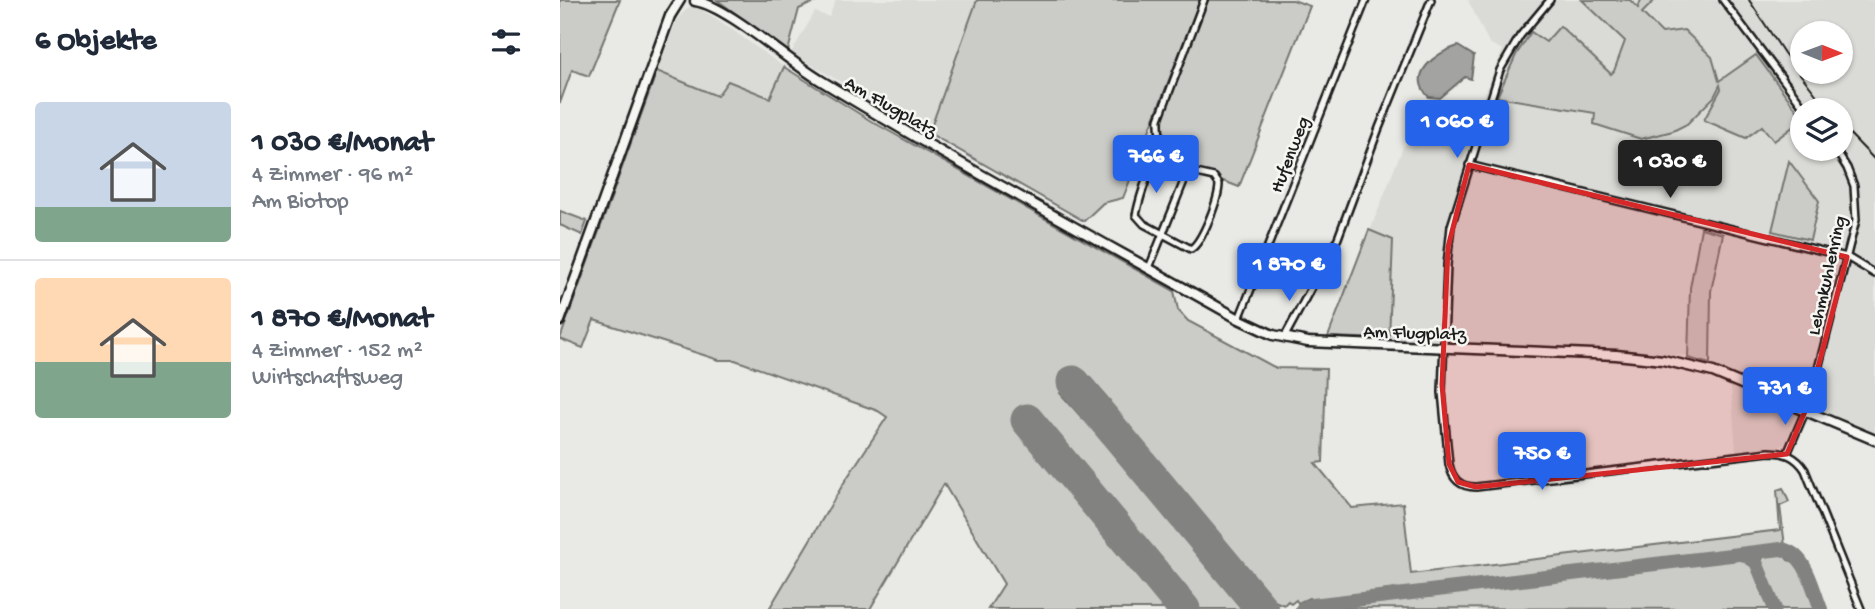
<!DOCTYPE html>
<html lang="de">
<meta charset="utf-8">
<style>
body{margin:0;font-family:"Gochi Hand",sans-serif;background:#f2f2f3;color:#1f2937;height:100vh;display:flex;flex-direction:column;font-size:26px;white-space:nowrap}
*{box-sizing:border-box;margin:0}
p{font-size:23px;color:#747a83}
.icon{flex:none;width:38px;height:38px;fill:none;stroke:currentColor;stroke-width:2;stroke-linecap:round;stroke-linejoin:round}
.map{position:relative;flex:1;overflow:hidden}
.drawer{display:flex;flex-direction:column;background:#fff;width:560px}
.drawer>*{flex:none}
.needle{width:46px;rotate:91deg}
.fabs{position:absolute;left:1230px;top:21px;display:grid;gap:14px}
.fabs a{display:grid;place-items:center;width:63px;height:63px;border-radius:50%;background:#fff;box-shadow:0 2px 5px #0004;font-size:35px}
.price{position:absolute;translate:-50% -60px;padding:0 16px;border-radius:7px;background:#2563eb;color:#fff;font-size:23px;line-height:46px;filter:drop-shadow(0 2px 4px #0008)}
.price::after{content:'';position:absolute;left:50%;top:42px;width:21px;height:16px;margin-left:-10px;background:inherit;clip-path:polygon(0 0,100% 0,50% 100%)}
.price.selected{background:#222;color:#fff}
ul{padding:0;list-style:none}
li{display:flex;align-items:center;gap:21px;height:175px;padding:0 35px}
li+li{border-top:2px solid #e0e1e3}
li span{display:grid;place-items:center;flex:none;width:196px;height:140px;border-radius:7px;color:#555}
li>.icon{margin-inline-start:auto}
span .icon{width:84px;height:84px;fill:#fffc;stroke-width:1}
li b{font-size:30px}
h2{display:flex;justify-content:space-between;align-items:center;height:84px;padding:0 35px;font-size:30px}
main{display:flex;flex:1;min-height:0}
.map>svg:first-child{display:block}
.built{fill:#dadad6;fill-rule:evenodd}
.green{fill:#cbcbc7;stroke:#747472;stroke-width:2}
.water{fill:#a3a3a1;stroke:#6d6d6c;stroke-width:2}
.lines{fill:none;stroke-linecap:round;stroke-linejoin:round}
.taxiway{stroke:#828280;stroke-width:14}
.runway{stroke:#828280;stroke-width:33}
.street-casing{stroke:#1c1c1c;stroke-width:10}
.secondary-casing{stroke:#1c1c1c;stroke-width:13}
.street{stroke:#f6f6f2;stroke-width:5}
.secondary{stroke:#f6f6f2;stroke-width:8}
.tram{stroke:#1c1c1c;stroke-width:2}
.marked{fill:#d62828;fill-opacity:0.2;stroke:#d62828;stroke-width:5;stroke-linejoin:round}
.labels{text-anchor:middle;stroke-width:5;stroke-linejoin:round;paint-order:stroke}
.street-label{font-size:19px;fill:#1c1c1c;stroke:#f6f6f2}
</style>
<main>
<section class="drawer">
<h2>6 Objekte<svg class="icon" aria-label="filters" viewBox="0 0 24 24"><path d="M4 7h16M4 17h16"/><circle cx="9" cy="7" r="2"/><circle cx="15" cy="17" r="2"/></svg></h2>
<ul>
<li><span style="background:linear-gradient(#c9d6e8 75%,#7fa58c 0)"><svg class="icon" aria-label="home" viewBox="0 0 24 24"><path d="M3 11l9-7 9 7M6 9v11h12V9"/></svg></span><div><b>1 030 €/Monat</b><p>4 Zimmer · 96 m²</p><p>Am Biotop</p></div></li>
<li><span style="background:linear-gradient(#ffd9b3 60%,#7fa58c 0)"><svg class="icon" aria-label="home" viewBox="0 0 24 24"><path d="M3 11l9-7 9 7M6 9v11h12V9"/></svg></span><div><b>1 870 €/Monat</b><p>4 Zimmer · 152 m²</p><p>Wirtschaftsweg</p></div></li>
</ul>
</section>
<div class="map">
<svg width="1315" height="609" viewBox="0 0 1315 609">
<rect width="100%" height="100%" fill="#e9e9e5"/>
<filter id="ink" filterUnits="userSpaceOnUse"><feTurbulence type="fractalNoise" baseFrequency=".0143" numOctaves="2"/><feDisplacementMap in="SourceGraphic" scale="14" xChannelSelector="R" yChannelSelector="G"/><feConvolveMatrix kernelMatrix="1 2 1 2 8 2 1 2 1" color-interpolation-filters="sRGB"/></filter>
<g filter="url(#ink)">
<g class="built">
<polygon points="276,0 421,0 369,133 231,53 255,12 269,17"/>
<path d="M908,0H1315V434L1128,356L999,346L768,337L843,147L856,136L923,98L943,50L929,43ZM1242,33H1281V72H1242ZM1242,110H1281V149H1242Z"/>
<polygon points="129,7 136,7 157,19 224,67 210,98 169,81 158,97 97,71 117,19"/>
<polygon points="1171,387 1238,415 1225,444 1220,447 1176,451"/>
</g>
<g class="green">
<polygon points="0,0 60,0 29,76 12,70 0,103"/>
<polygon points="157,0 266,0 252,3 239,9 228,51"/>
<polygon points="417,0 640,0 563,198 543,203 524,221 369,133"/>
<path d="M648,0H733L750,6L679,187C640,171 592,163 605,110Z"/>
<polygon points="1022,0 1070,0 1078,8 1081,0 1095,0 1082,13 1102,33 1124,30 1152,57 1159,81 1196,55 1242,117 1242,120 1214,141 1202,126 1186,138 1144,120 1161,89 1160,85 1154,97 1127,124 1113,131 1081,139 1034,124 1035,113 937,97 956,55 971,32 986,42 1000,26 1051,74 1054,71 1065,41"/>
<polygon points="224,67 311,121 614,291 618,310 628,321 716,368 766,369 763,462 755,463 792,508 843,503 851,574 1220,530 1217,490 1223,488 1229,502 1220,506 1225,546 753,601 749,598 738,603 736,600 731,604 728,601 724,605 712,600 710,602 546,405 550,401 525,372 500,393 522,418 526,415 688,609 428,609 444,584 384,484 310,609 209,609 285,481 327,417 318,411 175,360 159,360 34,320 23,348 0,339 97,71 157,96 168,81 210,98"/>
<polygon points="1229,161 1259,201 1250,240 1212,231"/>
<polygon points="0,211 27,221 22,235 0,225"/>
<polygon points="1141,228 1163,234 1151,291 1150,364 1128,358 1130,288"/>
<polygon points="809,230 833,240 829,339 768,337"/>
<polygon points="1219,552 1219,555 1224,555 1228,560 1239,563 1256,609 1219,609 1200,562 1206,554"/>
<path d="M1179,558C1199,563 1204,592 1211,609L758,608Z"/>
</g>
<path class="water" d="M898,46L914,56L911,79L905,77L880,98L869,97C846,74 876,53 898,46Z"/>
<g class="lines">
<g class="taxiway">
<polyline points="1183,554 1196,562 1215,609"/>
<polyline points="688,609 696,602"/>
<path d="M742,609L752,605L1221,549C1247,553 1252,588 1261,609"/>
</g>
<g class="runway">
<polyline points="513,382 702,609"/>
<polyline points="467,420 624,609"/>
</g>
<g class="street-casing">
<g id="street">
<path d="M990,0L960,36L940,70L891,226L887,265L882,392L889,464C892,479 900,487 916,487L1209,452C1225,452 1236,456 1245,470L1301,609"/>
<polyline points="1163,0 1246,110"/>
<path d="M604,150C590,161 580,197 576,215L584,224L631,249C643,241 659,198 659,184L654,177L628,171"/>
<polyline points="909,165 1287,257 1315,274"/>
<path d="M589,268L628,171C607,161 598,142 599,119L644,0"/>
<polyline points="679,319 806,0"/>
<polyline points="724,338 778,238 819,128 871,0"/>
<polyline points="1227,454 1250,400 1296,220 1294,186 1287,168 1275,149"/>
</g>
</g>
<g class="secondary-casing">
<g id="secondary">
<path d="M135,1C166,5 229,62 260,80C397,164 539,240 679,319L713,335L748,342L1056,355L1103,360L1153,372L1315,440"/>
<polyline points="0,321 110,16 120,0"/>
</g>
</g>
<use href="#street" class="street"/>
<use href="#secondary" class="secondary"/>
<g class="tram">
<polyline points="1189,0 1224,53 1268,110"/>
<polyline points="1281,125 1315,160"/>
</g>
</g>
</g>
<path class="marked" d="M909,165L1287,257L1249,402L1227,454L916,487L898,482L889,464L882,385L888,247Z"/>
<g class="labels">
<g class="street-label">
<text transform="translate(332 105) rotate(30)" y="7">Am Flugplatz</text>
<text transform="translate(728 154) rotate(-69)" y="7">Hufenweg</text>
<text transform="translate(1265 275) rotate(-77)" y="7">Lehmkuhlenring</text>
<text transform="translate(855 331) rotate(2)" y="7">Am Flugplatz</text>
</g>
</g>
</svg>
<div class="fabs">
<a><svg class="needle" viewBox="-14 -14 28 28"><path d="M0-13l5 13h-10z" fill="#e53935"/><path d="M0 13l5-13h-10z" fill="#747a83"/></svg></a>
<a><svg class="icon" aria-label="layers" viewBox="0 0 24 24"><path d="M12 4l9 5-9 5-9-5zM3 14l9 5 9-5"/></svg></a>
</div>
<b class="price" style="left:897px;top:160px">1 060 €</b>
<b class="price" style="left:596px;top:195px">766 €</b>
<b class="price selected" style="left:1110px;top:200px">1 030 €</b>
<b class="price" style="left:729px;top:303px">1 870 €</b>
<b class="price" style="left:1225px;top:427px">731 €</b>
<b class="price" style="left:982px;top:492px">750 €</b>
</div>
</main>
